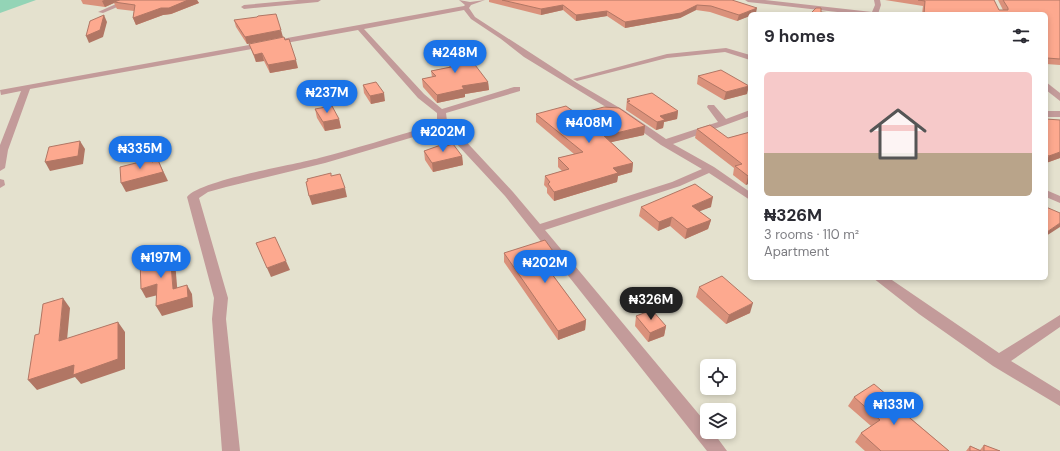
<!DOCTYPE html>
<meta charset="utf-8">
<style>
body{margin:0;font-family:"DM Sans",sans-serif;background:#f7f7f7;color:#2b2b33;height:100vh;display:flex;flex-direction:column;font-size:15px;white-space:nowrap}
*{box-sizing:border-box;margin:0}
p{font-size:13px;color:#7c7c81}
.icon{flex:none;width:22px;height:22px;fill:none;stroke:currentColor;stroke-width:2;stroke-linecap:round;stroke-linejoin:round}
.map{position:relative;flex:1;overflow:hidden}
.drawer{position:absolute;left:748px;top:12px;width:300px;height:268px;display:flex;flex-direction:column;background:#fff;border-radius:6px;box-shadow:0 2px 6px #0003}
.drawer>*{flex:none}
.controls{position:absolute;left:700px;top:359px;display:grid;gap:8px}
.controls a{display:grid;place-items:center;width:36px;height:36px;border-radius:6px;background:#fff;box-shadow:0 2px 6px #0003;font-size:20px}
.price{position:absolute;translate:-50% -34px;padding:0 9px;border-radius:14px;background:#1a73e8;color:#fff;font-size:13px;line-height:26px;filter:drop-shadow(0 1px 2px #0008)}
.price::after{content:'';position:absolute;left:50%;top:24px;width:12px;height:9px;margin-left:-6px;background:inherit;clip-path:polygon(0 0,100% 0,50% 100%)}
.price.active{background:#222;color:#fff}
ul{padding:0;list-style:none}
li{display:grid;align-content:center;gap:8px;height:212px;padding:0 16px}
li+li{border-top:1px solid #e1e1e2}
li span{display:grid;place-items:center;height:124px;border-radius:6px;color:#555}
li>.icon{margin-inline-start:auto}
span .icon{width:72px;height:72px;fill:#fffc;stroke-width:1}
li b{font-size:17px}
h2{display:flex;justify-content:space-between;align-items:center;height:48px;padding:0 16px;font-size:17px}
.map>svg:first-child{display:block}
.green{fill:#93d4b6}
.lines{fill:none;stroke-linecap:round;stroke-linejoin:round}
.minor{fill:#c39b9a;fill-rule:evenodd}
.wall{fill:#da917b}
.shaded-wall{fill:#b17664}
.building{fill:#fda98f;stroke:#b17664}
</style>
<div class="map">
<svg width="1060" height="451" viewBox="0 0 1060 451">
<rect width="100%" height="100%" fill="#e4e1ce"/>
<polygon class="green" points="0,0 36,0 0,13"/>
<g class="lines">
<g class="minor">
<polygon points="125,0 134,0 103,13 98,12"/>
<polygon points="298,0 321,0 318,2 244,9 241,7 244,5"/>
<path d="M459,0L470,2L485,0L471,5L469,8L475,17L577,83L625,111L666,139L718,122L707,107L708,105H714L726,119L750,110V116L673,144L714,167L750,192V200L709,173L680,186L545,230L707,424V432H713L727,451H707L505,196L441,127L434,131L325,163L226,187L208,192L199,198L228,298L226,319L240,451H222L212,319L214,298L187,197C200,180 294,165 319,158C355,149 391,137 428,127L437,121V113L418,98L358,30L30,89L8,150L5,168L0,171V145L21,91L1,95L0,90L464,6L465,5ZM464,10L471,19L501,39L524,57L619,115L661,145L702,169L672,182L540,224L513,192L447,121L446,113L520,91V87H514L442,109L424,94L364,29Z"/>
<polygon points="745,0 765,0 872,12 875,5 874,0 880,0 881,5 878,14 855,14 748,2"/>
<polygon points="726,48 750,55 750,60 725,52 667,58 577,81 573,79 667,54"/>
<polygon points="1046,82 1060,93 1060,101 1046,90"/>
<rect x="1046" y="111" width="14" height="6"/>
<polygon points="0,179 4,180 5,185 0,188"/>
<polygon points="1046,190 1060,196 1060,203 1046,197"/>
<polygon points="873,278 889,278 999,353 1060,315 1060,327 1011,361 1060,391 1060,406 993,366 919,314"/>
</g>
</g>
<g class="wall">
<polygon points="81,0 197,0 199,3 171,14 163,15 136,25 133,18 134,11 117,9 114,3 105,7 83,4"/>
<polygon points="489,0 732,0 756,13 737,21 710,12 696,10 680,18 625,28 607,16 576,21 563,10 541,15 489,2"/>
<polygon points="885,0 994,0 999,10 1003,10 998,0 1060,0 1060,65 1046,64 1046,14 922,14 923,6"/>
<polygon points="234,20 283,37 247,44 236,27"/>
<polygon points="249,44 298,68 270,73 264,61 256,62"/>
<polygon points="443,53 488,82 489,90 465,94 465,97 437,103 423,87 422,79 432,77 431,71 450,67 444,61"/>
<polygon points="698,76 747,94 724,100 697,84"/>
<polygon points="363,85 385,101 371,104 364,93"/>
<polygon points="627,99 678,111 677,119 664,122 663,128 656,130 626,110"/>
<polygon points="315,109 339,119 341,128 325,131 317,118"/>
<polygon points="536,114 577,114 645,126 644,135 611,142 633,163 632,172 618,176 617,182 554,201 547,193 547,188 544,185 545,176 562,171 558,167 558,158 574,154 536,122"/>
<polygon points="1046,119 1060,158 1046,163"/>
<polygon points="697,129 728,138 750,132 750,183 746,185 733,175 734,168 695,138"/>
<polygon points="443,147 462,156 463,165 433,172 425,160 424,151"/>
<polygon points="641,207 711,207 699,211 711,220 708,229 685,239 670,226 658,231 639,216"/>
<polygon points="504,253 558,258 558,267 549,270 586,320 585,330 558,340 504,262"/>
<polygon points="699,287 750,313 726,324 696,297"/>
<polygon points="636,316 666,326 664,336 648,342 635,326"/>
<polygon points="854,397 893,403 949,451 865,451 855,442 861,433 871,426 848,406"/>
<polygon points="984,445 1000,451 966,451 970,446 980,450"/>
</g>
<g class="shaded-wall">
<polygon points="104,0 121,0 114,2 114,3 105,7 102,1"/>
<polygon points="188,0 197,0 199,3 171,14 163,15 136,25 133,18 161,8"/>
<polygon points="563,5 563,10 541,15 541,9"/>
<polygon points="697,5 696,10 680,18 625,28 625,22"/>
<polygon points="757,8 756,13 750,14 750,16 737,21 739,15"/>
<polygon points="607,11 607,16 576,21 576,15"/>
<polygon points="104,15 107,22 103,37 89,43 86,36"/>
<polygon points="281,30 283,37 247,44 245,37"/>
<polygon points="262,53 264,61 256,62 254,55"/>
<polygon points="296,60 298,68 270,73 268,65"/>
<polygon points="488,82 489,90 465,94 465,97 437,103 437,95 462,86"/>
<polygon points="749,86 747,94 724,100 726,92"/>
<polygon points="384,93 385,101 371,104 370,96"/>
<polygon points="678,111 677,119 664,122 663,128 656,130 657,122 660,116"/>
<polygon points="339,119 341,128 325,131 323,122"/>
<polygon points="645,126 644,135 603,144 604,136"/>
<polygon points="80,141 85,149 83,164 50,171 45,162"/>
<polygon points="1060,152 1060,158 1046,163 1046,161 1049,156"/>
<polygon points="462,156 463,165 433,172 432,163"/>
<polygon points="158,160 168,181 126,192 121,183"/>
<polygon points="633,163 632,172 618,176 617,182 554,201 554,192 613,168"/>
<polygon points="750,175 750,183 746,185 748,176"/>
<polygon points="345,188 347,197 312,205 309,196"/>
<polygon points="713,197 711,207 690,215 692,206"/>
<polygon points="672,217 670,226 658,231 659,222"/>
<polygon points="711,220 708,229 685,239 687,229"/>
<polygon points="1060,223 1060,227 1046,236 1046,233 1047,232"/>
<polygon points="170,252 175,261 178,298 173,289"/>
<polygon points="558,258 558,267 543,272 543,262"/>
<polygon points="286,261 290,270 271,277 267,268"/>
<polygon points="157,284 162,294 146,298 141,289"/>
<polygon points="187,285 192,294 193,307 162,316 156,306"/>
<polygon points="63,298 70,308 66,351 59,341"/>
<polygon points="753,303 750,313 726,324 729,315"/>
<polygon points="586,320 585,330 558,340 558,331"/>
<polygon points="118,322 125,332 125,369 81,384 75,377 37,390 28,380"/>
<polygon points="666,326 664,336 648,342 650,333"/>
</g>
<g class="building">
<polygon points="120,0 188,0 169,8 161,8 133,18 135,5 114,2"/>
<polygon points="502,0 732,0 757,8 739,15 711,6 697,5 681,13 625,22 607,11 576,15 563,5 541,9"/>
<polygon points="918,0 994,0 999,10 1008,10 1008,8 1003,0 1060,0 1060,59 1047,58 1046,56 1046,14 924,14 925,1"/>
<polygon points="816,8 821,8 821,12 843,14 810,14"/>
<polygon points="276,14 281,30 245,37 234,20 257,17 258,16"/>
<polygon points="104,15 100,30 86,36 90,21"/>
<polygon points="284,37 285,40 289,39 296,60 268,65 262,53 254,55 249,44"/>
<polygon points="463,49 488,82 462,86 464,89 437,95 422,79 436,76 431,71 456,66 443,53"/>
<polygon points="721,70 749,86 726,92 698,76"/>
<polygon points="376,82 384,93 370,96 363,85"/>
<polygon points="652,93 678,111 660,116 665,120 657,122 627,102 630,101 627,99"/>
<polygon points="332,106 339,119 323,122 315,109"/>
<polygon points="566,106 577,114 604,107 619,108 645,126 604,136 633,163 613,168 618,173 554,192 548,184 550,182 545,176 569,169 558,158 583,152 536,114"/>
<polygon points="1046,119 1060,120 1060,152 1049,156 1046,155"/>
<polygon points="710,125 728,138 750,132 750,175 748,176 735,166 742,164 697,129"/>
<polygon points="80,141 78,156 45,162 49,147"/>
<polygon points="453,144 462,156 432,163 424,151 441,145 443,147"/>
<polygon points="152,159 152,162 158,160 163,172 121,183 120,167"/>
<polygon points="331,173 331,176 340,174 345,188 309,196 306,182 308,181 307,179"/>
<polygon points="695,184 713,197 692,206 711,220 687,229 672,217 659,222 641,207"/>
<polygon points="1046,207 1060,213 1060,223 1047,232 1046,231"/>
<polygon points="275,237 286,261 267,268 256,243"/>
<polygon points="545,240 558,258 543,262 586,320 558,331 504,253"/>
<polygon points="170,252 173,289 187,285 188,297 156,306 157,284 141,289 140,260"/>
<polygon points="722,276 753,303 729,315 699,287"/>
<polygon points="63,298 59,341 118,322 118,359 73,375 74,365 28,380 35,335 39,334 43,304"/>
<polygon points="652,310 666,326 650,333 636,316"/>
<polygon points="874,384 894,401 892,403 949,451 881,451 861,433 880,420 854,397"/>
<polygon points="984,445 1000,451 984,451"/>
<polygon points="970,446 981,451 970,451"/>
</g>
</svg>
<div class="controls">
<a><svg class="icon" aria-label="locate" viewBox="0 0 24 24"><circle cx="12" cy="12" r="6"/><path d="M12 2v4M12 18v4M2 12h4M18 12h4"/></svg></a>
<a><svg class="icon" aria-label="layers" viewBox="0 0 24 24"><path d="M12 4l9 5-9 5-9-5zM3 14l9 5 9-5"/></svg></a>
</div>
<b class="price" style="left:455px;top:74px">₦248M</b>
<b class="price" style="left:327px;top:114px">₦237M</b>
<b class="price" style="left:589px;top:144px">₦408M</b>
<b class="price" style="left:443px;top:153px">₦202M</b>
<b class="price" style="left:140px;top:170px">₦335M</b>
<b class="price" style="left:161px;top:279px">₦197M</b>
<b class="price" style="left:545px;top:284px">₦202M</b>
<b class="price active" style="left:651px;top:321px">₦326M</b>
<b class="price" style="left:894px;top:426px">₦133M</b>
<section class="drawer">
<h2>9 homes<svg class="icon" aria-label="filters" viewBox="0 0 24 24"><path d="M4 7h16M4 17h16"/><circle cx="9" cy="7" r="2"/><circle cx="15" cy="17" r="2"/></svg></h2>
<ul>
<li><span style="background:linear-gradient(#f6c9c9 65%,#b9a48a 0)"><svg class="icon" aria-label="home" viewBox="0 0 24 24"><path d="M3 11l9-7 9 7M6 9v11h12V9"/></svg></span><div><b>₦326M</b><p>3 rooms · 110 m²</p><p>Apartment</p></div></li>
</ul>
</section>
</div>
